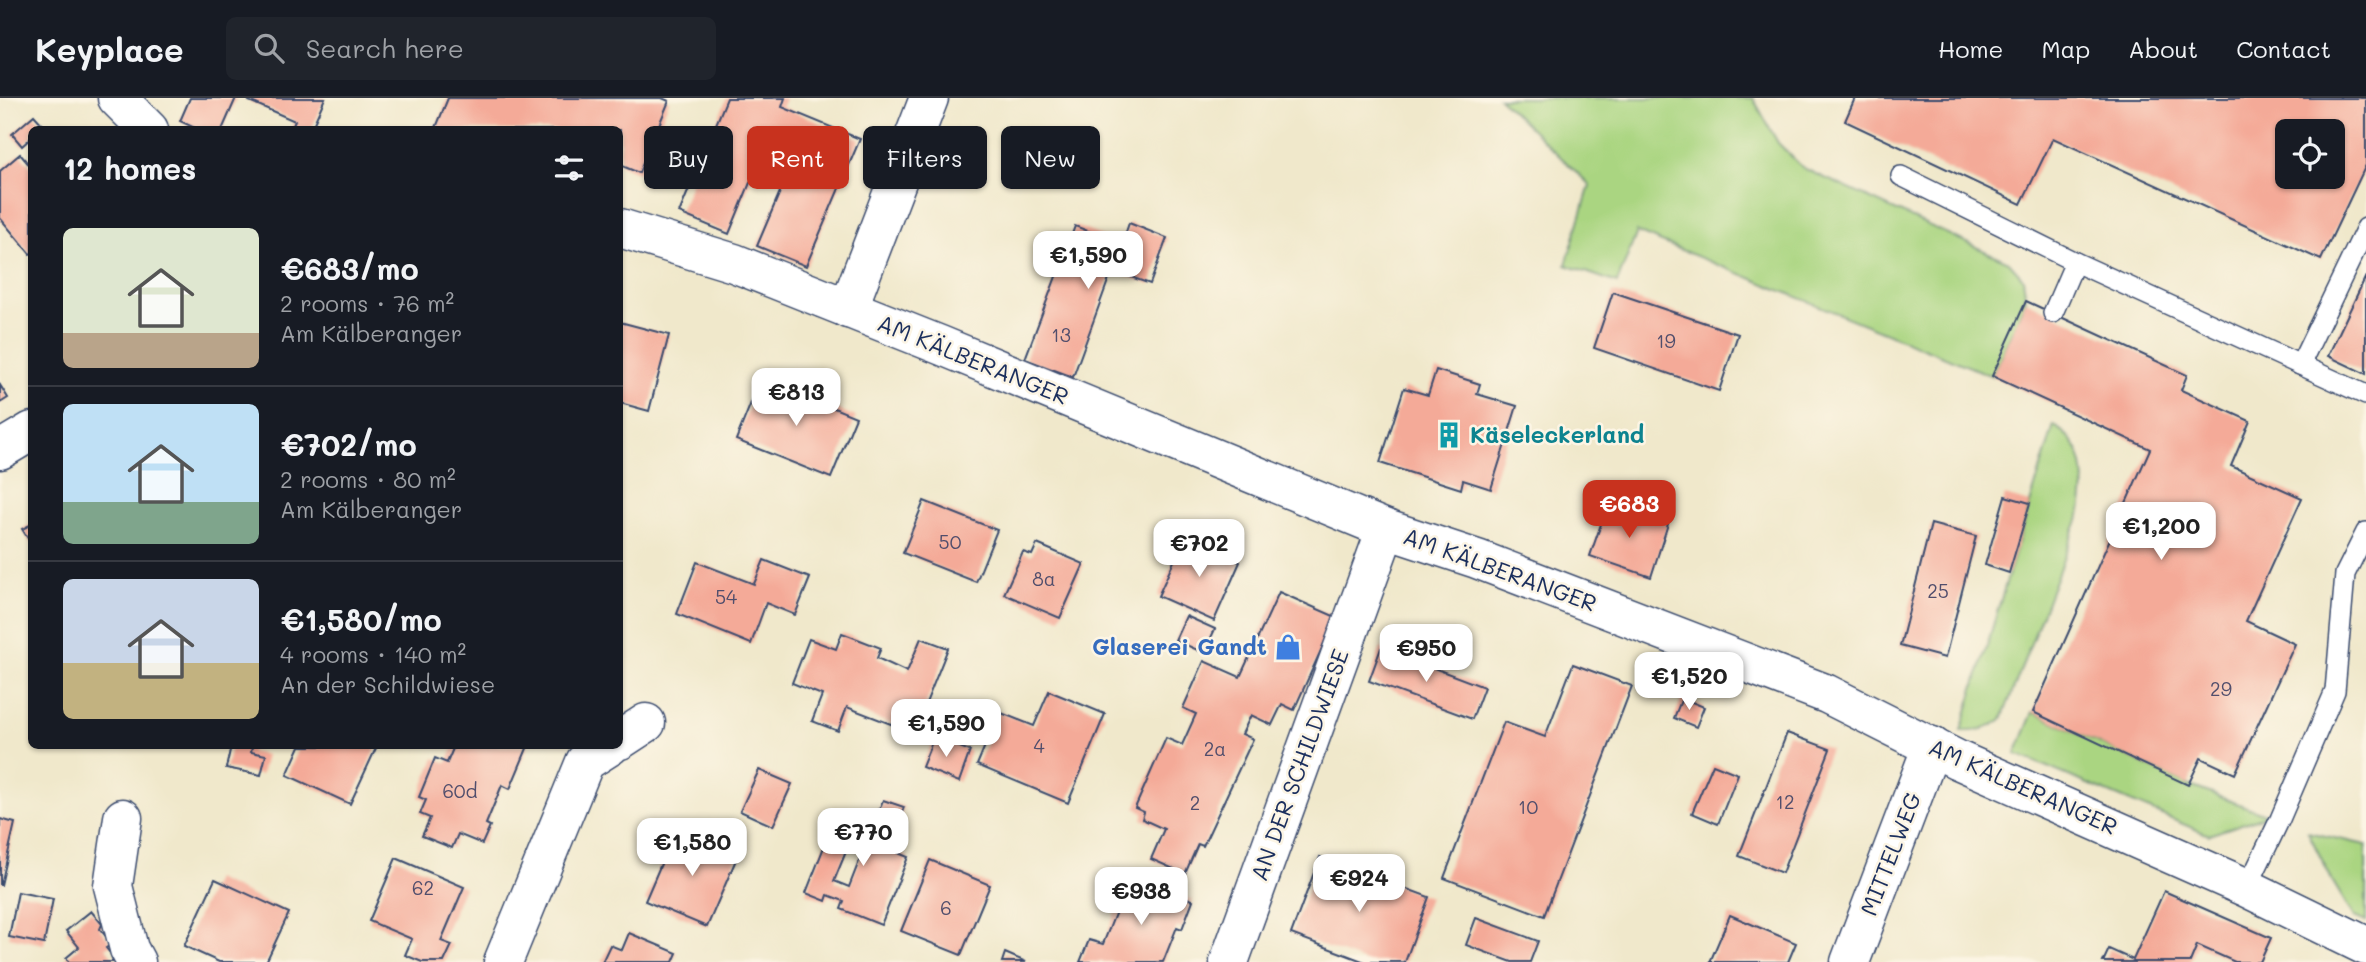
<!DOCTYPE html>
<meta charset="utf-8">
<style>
body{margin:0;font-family:Mali,sans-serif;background:#20242c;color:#f1f3f6;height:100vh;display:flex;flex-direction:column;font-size:26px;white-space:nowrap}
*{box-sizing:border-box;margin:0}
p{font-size:23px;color:#9ea1a6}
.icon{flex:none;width:38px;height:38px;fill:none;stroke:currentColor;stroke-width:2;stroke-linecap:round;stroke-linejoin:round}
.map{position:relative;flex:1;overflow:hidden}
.sheet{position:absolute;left:28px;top:28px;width:595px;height:623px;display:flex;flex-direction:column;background:#171b24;border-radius:10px;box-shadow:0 2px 5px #0004}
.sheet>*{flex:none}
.hud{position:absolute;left:644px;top:28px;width:665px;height:63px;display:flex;gap:14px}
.controls{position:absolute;left:2275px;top:21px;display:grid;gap:14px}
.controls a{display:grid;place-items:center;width:70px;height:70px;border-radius:10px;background:#171b24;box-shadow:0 2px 5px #0004;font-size:35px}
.price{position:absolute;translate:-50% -60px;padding:0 16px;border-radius:14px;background:#fff;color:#222;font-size:23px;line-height:46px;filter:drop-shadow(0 2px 4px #0008)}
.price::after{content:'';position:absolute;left:50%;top:42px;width:21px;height:16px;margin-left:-10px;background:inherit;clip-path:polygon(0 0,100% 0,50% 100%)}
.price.on{background:#c8321e;color:#fff}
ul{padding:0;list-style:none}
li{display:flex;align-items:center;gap:21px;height:175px;padding:0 35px}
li+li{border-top:2px solid #363941}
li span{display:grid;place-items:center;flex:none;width:196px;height:140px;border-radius:10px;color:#555}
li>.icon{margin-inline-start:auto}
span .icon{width:84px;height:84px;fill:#fffc;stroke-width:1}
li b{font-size:30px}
h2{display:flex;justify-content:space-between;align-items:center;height:84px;padding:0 35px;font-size:30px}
.pill{padding:0 24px;border-radius:10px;background:#171b24;box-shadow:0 2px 5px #0004;font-size:24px;line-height:63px}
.pill.on{background:#c8321e;color:#fff}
header{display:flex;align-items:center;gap:42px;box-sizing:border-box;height:98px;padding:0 35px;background:#171b24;border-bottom:2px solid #363941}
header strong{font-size:33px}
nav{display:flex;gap:38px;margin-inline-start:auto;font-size:24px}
.search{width:490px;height:63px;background:#20242c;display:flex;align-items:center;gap:18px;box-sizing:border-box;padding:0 24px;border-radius:10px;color:#9ea1a6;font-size:26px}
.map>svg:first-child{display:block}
.green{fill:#aad581;stroke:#628270;stroke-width:2}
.building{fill:#f4aa98;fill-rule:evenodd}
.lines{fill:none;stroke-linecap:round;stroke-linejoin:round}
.lane-casing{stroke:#3b4b6e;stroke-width:22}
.street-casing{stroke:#3b4b6e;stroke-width:41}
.lane{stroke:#fff;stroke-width:19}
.street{stroke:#fff;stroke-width:38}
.labels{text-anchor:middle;stroke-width:5;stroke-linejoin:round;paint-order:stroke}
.number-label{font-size:19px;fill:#514e6c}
.street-label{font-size:23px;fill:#1b2f5e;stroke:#fcf5e5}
.culture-label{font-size:23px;font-weight:bold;fill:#0d838f;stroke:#fcf5e5;text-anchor:start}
.shop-label{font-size:23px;font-weight:bold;fill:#366cbe;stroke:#fcf5e5;text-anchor:end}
</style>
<header>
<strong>Keyplace</strong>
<div class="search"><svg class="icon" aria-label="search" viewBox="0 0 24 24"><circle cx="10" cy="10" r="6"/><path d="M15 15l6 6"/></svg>Search here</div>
<nav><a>Home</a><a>Map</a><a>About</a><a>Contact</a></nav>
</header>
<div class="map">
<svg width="2366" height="864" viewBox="0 0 2366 864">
<rect width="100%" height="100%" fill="#fcf5e5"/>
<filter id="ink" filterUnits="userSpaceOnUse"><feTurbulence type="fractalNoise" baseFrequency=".0143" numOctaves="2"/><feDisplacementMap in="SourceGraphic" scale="14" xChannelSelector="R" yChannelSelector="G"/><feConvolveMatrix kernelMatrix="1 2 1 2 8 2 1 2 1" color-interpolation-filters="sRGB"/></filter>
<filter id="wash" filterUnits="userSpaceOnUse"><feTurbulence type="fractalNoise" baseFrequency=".00686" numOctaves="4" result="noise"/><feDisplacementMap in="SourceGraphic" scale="28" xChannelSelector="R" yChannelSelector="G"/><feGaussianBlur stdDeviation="1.57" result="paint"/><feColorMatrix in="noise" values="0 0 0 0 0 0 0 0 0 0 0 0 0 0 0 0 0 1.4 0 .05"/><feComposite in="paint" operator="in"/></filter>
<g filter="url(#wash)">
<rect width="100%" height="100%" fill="#f0e8cb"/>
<g class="green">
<polygon points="1499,0 1753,0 1778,45 1803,70 2009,164 2023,180 2026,203 1992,278 1637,134 1617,185 1566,167 1590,87"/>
<path d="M2054,327C2059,332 2067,336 2071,342C2087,363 2085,394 2080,417L2002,621C1989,631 1978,634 1961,633Z"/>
<polygon points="2033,614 2188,687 2268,717 2209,737 2016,656"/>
<polygon points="2308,734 2366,747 2366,824 2354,819 2333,784"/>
</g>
<g id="blocks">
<g class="building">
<polygon points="190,0 236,0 222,32 199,32 180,23"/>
<polygon points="251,0 325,0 311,32 291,32 295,23 249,3"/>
<polygon points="448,0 662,0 669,3 639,75 620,67 620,32 435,32"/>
<polygon points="727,0 785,0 782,9 860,41 806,168 757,148 785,82 756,70 729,136 679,115"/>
<path d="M1855,0H2366V67L2321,162L2053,40L2021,106L1845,23ZM2287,33H2333V79H2287Z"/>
<polygon points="34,17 44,28 40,32 32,32 32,39 22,48 12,36"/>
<polygon points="20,56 32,70 32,155 30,156 0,120 0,73"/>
<polygon points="1129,125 1167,140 1150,186 1112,172 1073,279 1025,261 1075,128 1122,146"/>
<polygon points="2366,178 2366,276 2328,258"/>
<polygon points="1613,194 1738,236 1719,293 1594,250"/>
<polygon points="2026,203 2187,277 2181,292 2250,323 2231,368 2302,400 2246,523 2295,546 2235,676 2201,660 2188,687 2033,614 2150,351 1992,278"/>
<polygon points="620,224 669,237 649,313 620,305"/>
<polygon points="1436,272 1480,286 1477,296 1517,308 1491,391 1463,382 1461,391 1380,365 1404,290 1428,297"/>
<polygon points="761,280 856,319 831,380 736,342"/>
<polygon points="0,287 8,300 0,305"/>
<polygon points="2005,398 2030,405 2009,475 1985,467"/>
<polygon points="924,403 997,432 976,484 903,455"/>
<polygon points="1608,406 1668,426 1651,479 1590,458"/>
<polygon points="32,426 32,447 22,431"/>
<polygon points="1931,426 1976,438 1945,560 1900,548"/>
<polygon points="1185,439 1240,464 1214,523 1158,498"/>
<polygon points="1037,446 1084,466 1060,520 1004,496 1023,454 1032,457"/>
<polygon points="764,462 810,480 795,517 766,505 751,546 677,516 697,464 754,486"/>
<polygon points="1279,494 1336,519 1294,612 1282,606 1272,627 1251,617 1242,636 1253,641 1203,748 1198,746 1185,776 1151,761 1164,731 1142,721 1144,714 1135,710 1166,640 1182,647 1196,616 1183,610 1204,563 1240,579"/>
<polygon points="1186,518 1215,531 1204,555 1175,542"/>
<polygon points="842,535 881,550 877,560 907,574 921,540 948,550 914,635 847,609 838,633 812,623 822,597 792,585 809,541 836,551"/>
<polygon points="1381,550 1484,589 1472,621 1369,583"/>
<polygon points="1573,566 1632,588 1544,818 1444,780 1504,624 1545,639"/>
<polygon points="1049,593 1105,616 1068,705 977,667 999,614 1034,628"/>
<polygon points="1682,600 1704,609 1696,629 1674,620"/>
<polygon points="1787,635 1830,651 1782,775 1739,758"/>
<polygon points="934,639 970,653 959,684 922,669"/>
<polygon points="231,648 252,649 251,654 266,657 261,677 226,670"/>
<polygon points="300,648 377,648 350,706 287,677"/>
<polygon points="454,648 528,648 510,691 502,687 486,726 490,728 482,746 458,736 452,750 422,738 430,720 420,716 426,702 419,699 435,660 447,665"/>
<polygon points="1713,666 1738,676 1718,726 1692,715"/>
<polygon points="759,672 792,686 773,728 740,713"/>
<polygon points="883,702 904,709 888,751 908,759 881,827 841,811 844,803 828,797 826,803 806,795 833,726 854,734 834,783 849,789"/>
<polygon points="0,721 15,725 1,787 0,787"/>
<polygon points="676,731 738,757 707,829 645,803"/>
<polygon points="1320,759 1429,799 1405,864 1365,864 1291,836"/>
<polygon points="396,760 464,789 441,843 452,847 444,864 422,864 405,857 412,841 369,823"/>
<polygon points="930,762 990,787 961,857 901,833"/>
<polygon points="215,781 289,815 266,864 219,864 184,848"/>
<polygon points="1135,782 1193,802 1182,831 1177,829 1163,864 1080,864 1089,842 1103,846 1119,806 1125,811"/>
<polygon points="2164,793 2271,840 2260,864 2235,864 2197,847 2190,864 2103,864 2109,851 2133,862"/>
<polygon points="18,794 53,801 44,846 9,839"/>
<polygon points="91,813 102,826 100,831 112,846 106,850 117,864 69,864 66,860 79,849 66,833"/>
<polygon points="1730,817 1796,845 1788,864 1710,864"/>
<polygon points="1476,820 1538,843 1530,864 1512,864 1466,847"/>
<polygon points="629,835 677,855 673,864 602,864 610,847 622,852"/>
<polygon points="1005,855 1026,864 1002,864"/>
</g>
</g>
</g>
<g filter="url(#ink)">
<use href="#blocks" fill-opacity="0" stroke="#3b4b6e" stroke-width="2"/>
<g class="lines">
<g class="lane-casing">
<g id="lane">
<polyline points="1901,78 2075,164 2366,297"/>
<polyline points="2053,215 2075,164"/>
<polyline points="2300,267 2366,130"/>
<polyline points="2247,790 2280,721 2335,593 2345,476 2366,434"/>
</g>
</g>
<g class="street-casing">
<g id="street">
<polyline points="117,0 149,32"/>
<polyline points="620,130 734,165 940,247 1386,431 1477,461 1827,596 1958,662 2247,790 2366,848"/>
<polyline points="848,211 929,0"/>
<polyline points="0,352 32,333"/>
<polyline points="620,642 646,625"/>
<polyline points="123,720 113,788 129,851 136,864"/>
<polyline points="503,864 585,664 610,648"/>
<polyline points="1229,864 1386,431"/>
<polyline points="1850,864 1932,648"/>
</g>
</g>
<use href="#lane" class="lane"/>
<use href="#street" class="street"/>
</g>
</g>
<defs>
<g id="building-bare" transform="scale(2.1)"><path d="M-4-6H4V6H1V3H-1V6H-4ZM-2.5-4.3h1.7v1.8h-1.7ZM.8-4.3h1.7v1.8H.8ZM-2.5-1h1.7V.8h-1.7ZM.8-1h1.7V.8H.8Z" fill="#0f9aa8" stroke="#fcf5e5" stroke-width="2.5" paint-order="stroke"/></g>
<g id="shop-bare" transform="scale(2.1)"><path d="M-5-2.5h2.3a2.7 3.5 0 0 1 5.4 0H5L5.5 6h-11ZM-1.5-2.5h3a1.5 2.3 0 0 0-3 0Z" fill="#3f7fe0" stroke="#fcf5e5" stroke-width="2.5" paint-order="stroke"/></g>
</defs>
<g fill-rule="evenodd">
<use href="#building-bare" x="1449" y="337"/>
<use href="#shop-bare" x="1288" y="549"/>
</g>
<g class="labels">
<g class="number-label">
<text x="1061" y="244">13</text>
<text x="1666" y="250">19</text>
<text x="950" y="451">50</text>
<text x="1044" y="488">8a</text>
<text x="1938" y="500">25</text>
<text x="726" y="506">54</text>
<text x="2221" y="598">29</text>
<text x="1039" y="655">4</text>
<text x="1215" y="658">2a</text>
<text x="460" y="700">60d</text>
<text x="1785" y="711">12</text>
<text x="1195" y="712">2</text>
<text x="1528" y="716">10</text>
<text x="423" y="797">62</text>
<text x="946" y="817">6</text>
</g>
<g class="street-label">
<text transform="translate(973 262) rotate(22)" y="8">AM KÄLBERANGER</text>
<text transform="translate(1500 472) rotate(20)" y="8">AM KÄLBERANGER</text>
<text transform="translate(1300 667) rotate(-70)" y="8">AN DER SCHILDWIESE</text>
<text transform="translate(2023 689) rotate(24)" y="8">AM KÄLBERANGER</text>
<text transform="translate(1891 756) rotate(-69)" y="8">MITTELWEG</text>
</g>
<g class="culture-label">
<text x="1470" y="345">Käseleckerland</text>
</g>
<g class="shop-label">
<text x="1267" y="557">Glaserei Gandt</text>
</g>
</g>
</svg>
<div class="controls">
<a><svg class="icon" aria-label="locate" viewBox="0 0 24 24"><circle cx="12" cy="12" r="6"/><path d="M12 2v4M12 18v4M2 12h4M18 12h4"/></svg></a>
</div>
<b class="price" style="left:1088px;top:193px">€1,590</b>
<b class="price" style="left:796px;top:330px">€813</b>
<b class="price on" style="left:1629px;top:442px">€683</b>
<b class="price" style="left:2161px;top:464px">€1,200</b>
<b class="price" style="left:1199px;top:481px">€702</b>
<b class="price" style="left:1426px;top:586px">€950</b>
<b class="price" style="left:1689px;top:614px">€1,520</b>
<b class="price" style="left:946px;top:661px">€1,590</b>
<b class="price" style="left:863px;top:770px">€770</b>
<b class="price" style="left:692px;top:780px">€1,580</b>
<b class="price" style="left:1359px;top:816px">€924</b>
<b class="price" style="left:1141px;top:829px">€938</b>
<div class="hud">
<a class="pill">Buy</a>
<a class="pill on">Rent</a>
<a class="pill">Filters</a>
<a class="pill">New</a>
</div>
<section class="sheet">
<h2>12 homes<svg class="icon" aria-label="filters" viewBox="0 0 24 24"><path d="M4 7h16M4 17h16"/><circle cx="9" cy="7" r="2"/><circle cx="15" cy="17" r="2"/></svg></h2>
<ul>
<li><span style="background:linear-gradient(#dfe7d0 75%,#b9a48a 0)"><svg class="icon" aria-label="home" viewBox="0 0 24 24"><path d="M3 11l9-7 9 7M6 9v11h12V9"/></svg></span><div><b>€683/mo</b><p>2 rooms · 76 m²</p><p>Am Kälberanger</p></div></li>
<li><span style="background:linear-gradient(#bfe0f5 70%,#7fa58c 0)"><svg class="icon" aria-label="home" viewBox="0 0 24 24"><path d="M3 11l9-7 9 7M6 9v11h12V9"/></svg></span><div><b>€702/mo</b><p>2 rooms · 80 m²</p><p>Am Kälberanger</p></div></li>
<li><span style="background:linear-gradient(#c9d6e8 60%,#c2b280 0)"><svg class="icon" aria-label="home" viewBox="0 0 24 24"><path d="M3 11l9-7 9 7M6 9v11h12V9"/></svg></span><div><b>€1,580/mo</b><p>4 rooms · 140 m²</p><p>An der Schildwiese</p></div></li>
</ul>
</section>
</div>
